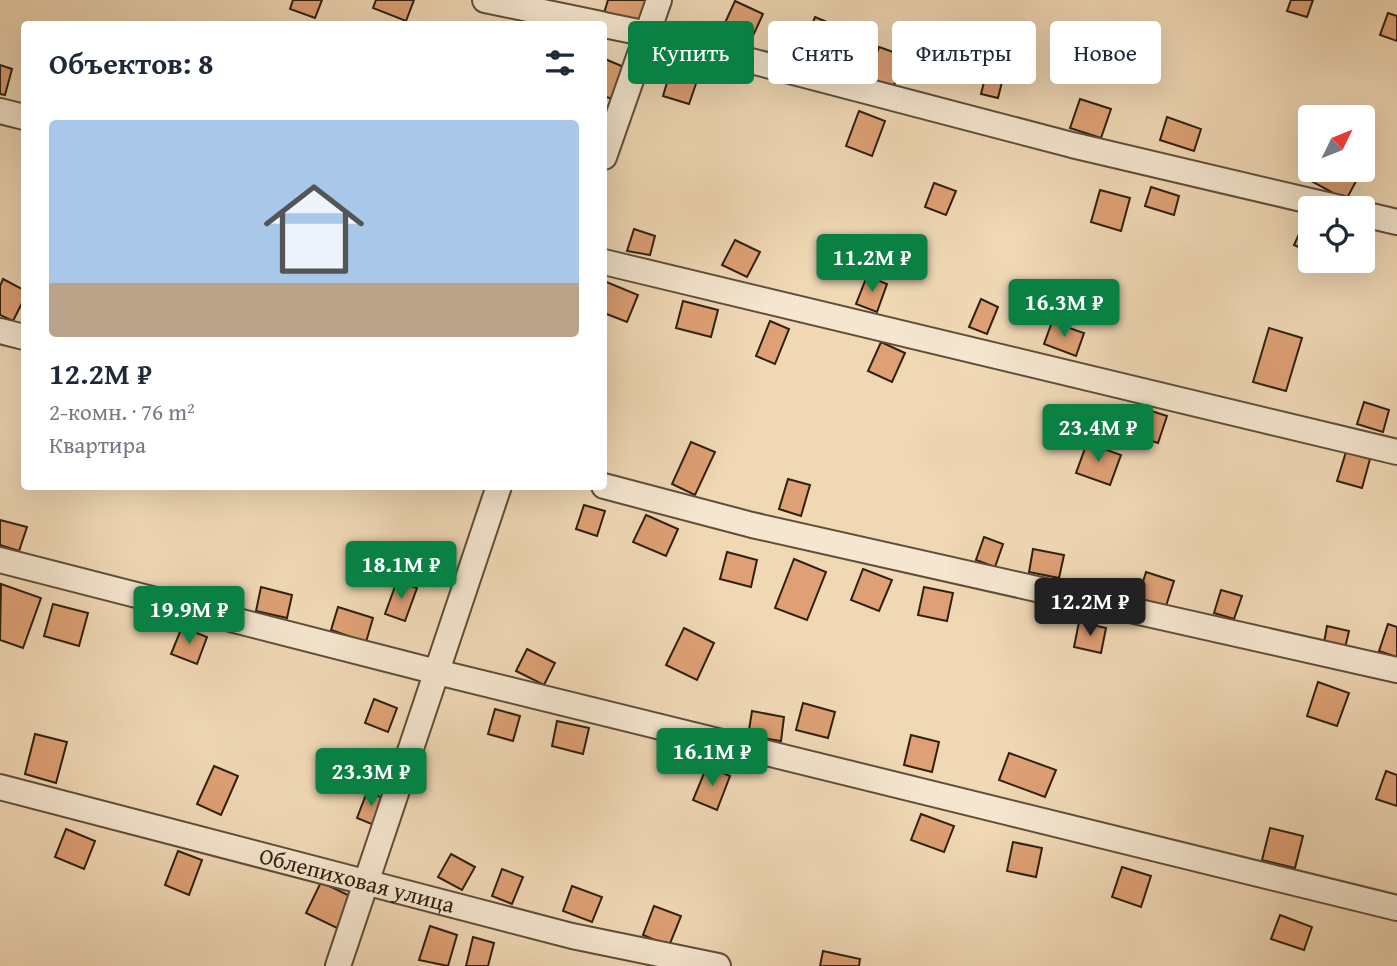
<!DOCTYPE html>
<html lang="ru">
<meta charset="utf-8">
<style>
body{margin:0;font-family:"Gentium Book Plus",serif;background:#f6f6f7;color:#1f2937;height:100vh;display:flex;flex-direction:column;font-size:26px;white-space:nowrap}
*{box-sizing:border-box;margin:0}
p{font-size:23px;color:#747a83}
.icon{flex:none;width:38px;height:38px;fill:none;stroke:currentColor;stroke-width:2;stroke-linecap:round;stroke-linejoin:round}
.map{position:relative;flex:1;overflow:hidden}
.side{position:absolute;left:21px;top:21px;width:586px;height:469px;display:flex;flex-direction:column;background:#fff;border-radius:7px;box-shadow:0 7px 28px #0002}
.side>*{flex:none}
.hud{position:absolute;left:628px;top:21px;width:663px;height:63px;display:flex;gap:14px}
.needle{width:46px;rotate:47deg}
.controls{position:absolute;left:1298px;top:105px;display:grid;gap:14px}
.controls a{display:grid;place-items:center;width:77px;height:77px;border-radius:7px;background:#fff;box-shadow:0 7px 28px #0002;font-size:35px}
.price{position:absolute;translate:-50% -60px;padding:0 16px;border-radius:7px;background:#0b8043;color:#fff;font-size:23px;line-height:46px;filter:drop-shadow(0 2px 4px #0008)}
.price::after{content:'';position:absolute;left:50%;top:42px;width:21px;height:16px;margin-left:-10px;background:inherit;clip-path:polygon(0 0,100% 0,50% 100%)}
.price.selected{background:#222;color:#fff}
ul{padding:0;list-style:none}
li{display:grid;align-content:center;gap:14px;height:371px;padding:0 28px}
li span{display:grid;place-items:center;height:217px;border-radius:7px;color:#555}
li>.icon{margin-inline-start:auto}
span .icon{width:126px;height:126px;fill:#fffc;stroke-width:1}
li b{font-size:30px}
h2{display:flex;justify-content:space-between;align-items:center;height:84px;padding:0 28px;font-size:30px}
.chip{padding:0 24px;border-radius:7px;background:#fff;box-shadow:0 7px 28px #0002;font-size:24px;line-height:63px}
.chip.selected{background:#0b8043;color:#fff}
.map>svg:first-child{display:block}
.building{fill:#dea074;stroke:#2f2011;stroke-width:2}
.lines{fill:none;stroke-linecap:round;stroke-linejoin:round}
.minor-casing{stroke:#5f4e3a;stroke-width:28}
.minor{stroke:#f5e6cf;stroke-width:24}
.labels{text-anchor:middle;stroke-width:7;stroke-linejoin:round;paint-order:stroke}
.street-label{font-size:23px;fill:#2f2011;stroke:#f5e6cf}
</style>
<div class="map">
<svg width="1397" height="966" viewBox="0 0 1397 966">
<rect width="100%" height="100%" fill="#f0d8b5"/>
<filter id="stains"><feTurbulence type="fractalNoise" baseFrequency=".00286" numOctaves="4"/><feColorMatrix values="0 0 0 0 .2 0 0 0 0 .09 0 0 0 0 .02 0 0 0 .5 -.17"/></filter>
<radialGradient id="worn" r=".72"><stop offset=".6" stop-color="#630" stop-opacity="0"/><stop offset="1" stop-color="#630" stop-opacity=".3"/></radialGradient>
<g class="building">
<polygon points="293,0 322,0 315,18 290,9"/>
<polygon points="376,0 414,0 406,21 373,8"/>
<polygon points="608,0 648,0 640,25 604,13"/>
<polygon points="1291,0 1313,0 1307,17 1287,11"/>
<polygon points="735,1 763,14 746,51 718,38"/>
<polygon points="1388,13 1397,16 1397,41 1380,35"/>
<polygon points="815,17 844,29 828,67 799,55"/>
<polygon points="879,47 905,56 893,88 868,79"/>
<polygon points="605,59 631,70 617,101 604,96"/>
<polygon points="0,65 12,69 5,95 0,94"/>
<polygon points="671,69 698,78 689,104 663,96"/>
<polygon points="987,70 1004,74 998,98 981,94"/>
<polygon points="1080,99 1111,109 1101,138 1070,128"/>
<polygon points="859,111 885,121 872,156 846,146"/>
<polygon points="1167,117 1201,129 1194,151 1160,140"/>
<polygon points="1318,170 1362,170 1346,200 1311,181"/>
<polygon points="934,183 956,191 946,215 925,207"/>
<polygon points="1151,187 1179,196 1174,215 1145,206"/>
<polygon points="1100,190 1130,198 1121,231 1091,222"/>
<polygon points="1306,219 1311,221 1311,253 1294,245"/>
<polygon points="634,229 655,236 650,255 627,251"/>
<polygon points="735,240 760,252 747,277 722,265"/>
<polygon points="867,276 887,284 877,312 856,304"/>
<polygon points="3,279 24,290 24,299 13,321 0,315 0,286"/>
<polygon points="604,281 638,295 627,322 604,313"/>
<polygon points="981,299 998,307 987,334 969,327"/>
<polygon points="683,301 718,310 711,337 676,328"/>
<polygon points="770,321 789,329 775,364 756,356"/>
<polygon points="1052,322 1084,333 1076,356 1044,344"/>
<polygon points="1269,328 1302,338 1286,391 1253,382"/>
<polygon points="881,342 905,353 892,382 868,371"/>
<polygon points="1364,402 1389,410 1383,432 1357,424"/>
<polygon points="1148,410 1167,416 1158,443 1139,437"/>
<polygon points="691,442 715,452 695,495 672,484"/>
<polygon points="1087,443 1121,455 1110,485 1076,473"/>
<polygon points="1346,452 1370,459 1362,488 1337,481"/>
<polygon points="788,479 810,485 801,516 779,509"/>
<polygon points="584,505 605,511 597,536 576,529"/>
<polygon points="646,515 678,529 666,556 633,542"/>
<polygon points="0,520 27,527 19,551 0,545"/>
<polygon points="984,537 1003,544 995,567 976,560"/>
<polygon points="1033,549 1064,555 1059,578 1029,572"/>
<polygon points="727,552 757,560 751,587 720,579"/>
<polygon points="794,559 826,572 807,620 775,608"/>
<polygon points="863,569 892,580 879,611 851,600"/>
<polygon points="1146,572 1174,581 1166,606 1138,598"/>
<polygon points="397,581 417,588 405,621 385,614"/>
<polygon points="1,584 41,598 23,648 0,640"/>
<polygon points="261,587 292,595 287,618 256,611"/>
<polygon points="924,587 953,593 947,621 918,615"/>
<polygon points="1221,590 1242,596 1234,619 1214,613"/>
<polygon points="53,604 88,613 79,646 44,636"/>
<polygon points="338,607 373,618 366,642 331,630"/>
<polygon points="1079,622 1106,628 1101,653 1074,647"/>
<polygon points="1388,624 1397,627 1397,657 1379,651"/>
<polygon points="1327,626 1349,631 1345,648 1324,643"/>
<polygon points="182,627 207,637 197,664 171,654"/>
<polygon points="684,628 714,643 697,680 666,665"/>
<polygon points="527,649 555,663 544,685 516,671"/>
<polygon points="1318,682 1349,693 1337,726 1307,716"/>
<polygon points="374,699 397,708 388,732 365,723"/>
<polygon points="803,703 835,712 828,738 796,730"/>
<polygon points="495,709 520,716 513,741 488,734"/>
<polygon points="752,711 784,717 781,741 748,736"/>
<polygon points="557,721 589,728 583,754 552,746"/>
<polygon points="35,734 67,742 56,783 25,774"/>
<polygon points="911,735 939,742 932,772 904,765"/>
<polygon points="1009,753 1056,770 1045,797 999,780"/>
<polygon points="214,766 238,776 221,815 197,804"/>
<polygon points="707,766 730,776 717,810 693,800"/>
<polygon points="1386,771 1397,775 1397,806 1376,799"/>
<polygon points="367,792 384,798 374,825 357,818"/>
<polygon points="921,814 954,826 944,852 911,840"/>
<polygon points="1270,828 1303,836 1295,868 1262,860"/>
<polygon points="66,829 95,841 84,869 55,857"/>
<polygon points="1013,842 1042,848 1036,877 1007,871"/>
<polygon points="178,851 202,860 189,895 165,885"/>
<polygon points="451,854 475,867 462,890 438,877"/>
<polygon points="1122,867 1151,876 1141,907 1112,897"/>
<polygon points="502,869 523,877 512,904 492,896"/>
<polygon points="321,882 352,897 337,928 306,913"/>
<polygon points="572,886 602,897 592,922 563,911"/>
<polygon points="654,906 681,916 669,946 643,935"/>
<polygon points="1280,915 1312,927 1304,950 1271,939"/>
<polygon points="430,926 457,935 448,966 419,960"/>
<polygon points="473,937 494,943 488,966 466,966"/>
<polygon points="823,951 860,959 859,966 820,966"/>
</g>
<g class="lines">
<g class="minor-casing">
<g id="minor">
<polyline points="485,0 601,24"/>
<polyline points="604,25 648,34 1072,145 1340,208"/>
<polyline points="0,111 24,117"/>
<polyline points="604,157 659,0"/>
<polyline points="1363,214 1397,222"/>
<polyline points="604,262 1397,452"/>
<polyline points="0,331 24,337"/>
<polyline points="604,486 752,525 1397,670"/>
<polyline points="0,560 437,672 1397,908"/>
<path id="s1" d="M0,787L572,936L718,966"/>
<polyline points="338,966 499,486"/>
</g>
</g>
<use href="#minor" class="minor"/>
</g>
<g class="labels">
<g class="street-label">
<text dy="8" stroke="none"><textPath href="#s1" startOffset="369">Облепиховая улица</textPath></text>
</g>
</g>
<rect width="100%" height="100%" filter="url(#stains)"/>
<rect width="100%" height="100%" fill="url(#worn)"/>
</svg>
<div class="controls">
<a><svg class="needle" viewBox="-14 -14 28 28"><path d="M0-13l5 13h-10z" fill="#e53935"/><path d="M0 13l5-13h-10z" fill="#747a83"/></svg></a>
<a><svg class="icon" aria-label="locate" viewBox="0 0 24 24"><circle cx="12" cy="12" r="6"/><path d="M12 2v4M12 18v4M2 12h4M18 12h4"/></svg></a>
</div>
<b class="price" style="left:872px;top:294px">11.2M ₽</b>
<b class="price" style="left:1064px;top:339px">16.3M ₽</b>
<b class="price" style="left:1098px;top:464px">23.4M ₽</b>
<b class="price" style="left:401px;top:601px">18.1M ₽</b>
<b class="price selected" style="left:1090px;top:638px">12.2M ₽</b>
<b class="price" style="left:189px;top:646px">19.9M ₽</b>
<b class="price" style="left:712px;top:788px">16.1M ₽</b>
<b class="price" style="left:371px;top:808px">23.3M ₽</b>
<div class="hud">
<a class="chip selected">Купить</a>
<a class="chip">Снять</a>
<a class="chip">Фильтры</a>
<a class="chip">Новое</a>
</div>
<section class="side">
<h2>Объектов: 8<svg class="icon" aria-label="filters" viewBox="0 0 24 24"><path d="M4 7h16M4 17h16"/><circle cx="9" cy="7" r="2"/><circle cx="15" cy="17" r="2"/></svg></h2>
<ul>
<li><span style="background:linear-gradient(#a9c7e8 75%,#b9a48a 0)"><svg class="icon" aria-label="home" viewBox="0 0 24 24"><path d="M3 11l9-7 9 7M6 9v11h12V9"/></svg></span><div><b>12.2M ₽</b><p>2-комн. · 76 m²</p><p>Квартира</p></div></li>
</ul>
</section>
</div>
